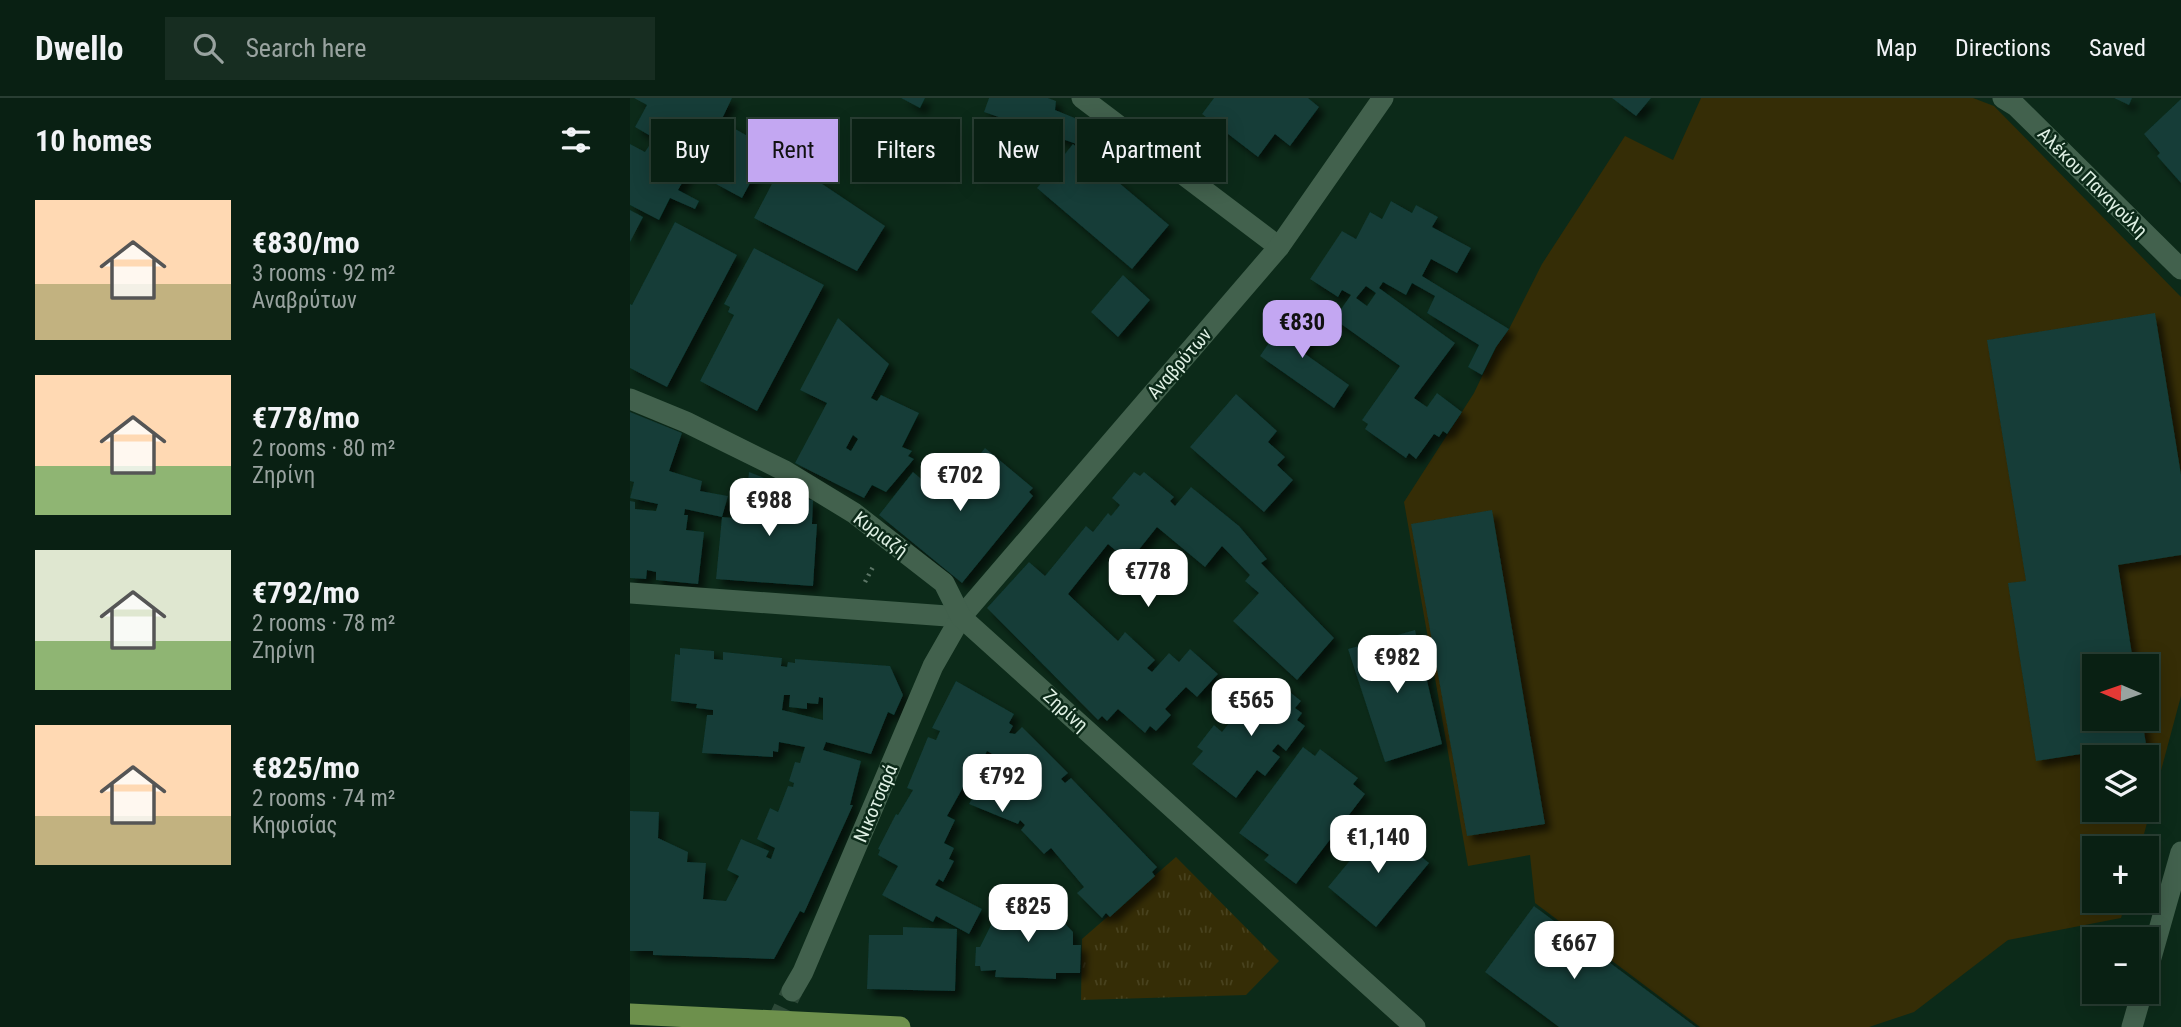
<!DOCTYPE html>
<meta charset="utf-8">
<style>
body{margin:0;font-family:"Roboto Condensed",sans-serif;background:#172d21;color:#f1f3f6;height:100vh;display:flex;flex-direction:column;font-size:26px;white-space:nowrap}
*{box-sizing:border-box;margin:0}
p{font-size:23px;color:#99a3a0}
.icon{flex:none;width:38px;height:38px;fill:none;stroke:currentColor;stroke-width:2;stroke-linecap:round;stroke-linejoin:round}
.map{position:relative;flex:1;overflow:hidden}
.drawer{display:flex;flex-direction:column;background:#092013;width:630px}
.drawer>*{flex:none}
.banner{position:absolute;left:21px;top:21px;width:665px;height:63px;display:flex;gap:14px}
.needle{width:46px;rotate:272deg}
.tools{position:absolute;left:1452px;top:556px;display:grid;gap:14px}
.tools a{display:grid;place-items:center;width:77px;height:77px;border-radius:0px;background:#092013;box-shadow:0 4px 18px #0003,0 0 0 2px #293e33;font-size:35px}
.price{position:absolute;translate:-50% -60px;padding:0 16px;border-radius:14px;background:#fff;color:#222;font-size:23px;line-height:46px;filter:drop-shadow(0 2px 4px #0008)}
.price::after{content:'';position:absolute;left:50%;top:42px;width:21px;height:16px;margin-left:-10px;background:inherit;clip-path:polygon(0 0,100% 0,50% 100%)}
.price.selected{background:#c3a7f2;color:#111}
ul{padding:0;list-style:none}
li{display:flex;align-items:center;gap:21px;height:175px;padding:0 35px}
li span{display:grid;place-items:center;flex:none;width:196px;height:140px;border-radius:0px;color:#555}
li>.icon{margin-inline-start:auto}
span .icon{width:84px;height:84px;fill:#fffc;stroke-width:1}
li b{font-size:30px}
h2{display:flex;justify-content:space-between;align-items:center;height:84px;padding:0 35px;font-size:30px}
.chip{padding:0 24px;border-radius:0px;background:#092013;box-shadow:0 4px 18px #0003,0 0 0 2px #293e33;font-size:24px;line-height:63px}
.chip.selected{background:#c3a7f2;color:#111}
header{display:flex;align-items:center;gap:42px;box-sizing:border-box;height:98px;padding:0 35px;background:#092013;border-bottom:2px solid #293e33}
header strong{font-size:33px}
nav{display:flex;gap:38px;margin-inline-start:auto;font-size:24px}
.search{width:490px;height:63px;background:#172d21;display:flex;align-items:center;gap:18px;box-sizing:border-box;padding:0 24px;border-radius:0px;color:#99a3a0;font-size:26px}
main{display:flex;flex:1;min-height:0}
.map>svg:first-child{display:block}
.grass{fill:url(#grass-tufts)}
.garden{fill:#352d06;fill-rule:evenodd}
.building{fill:#143c37;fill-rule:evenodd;filter:url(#shadow)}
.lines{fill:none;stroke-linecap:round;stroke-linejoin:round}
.minor-tunnel{stroke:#2c4837;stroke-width:21;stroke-dasharray:21 10;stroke-linecap:butt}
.path{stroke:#5c7566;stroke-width:4.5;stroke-dasharray:2 5;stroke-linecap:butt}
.minor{stroke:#42614d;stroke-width:21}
.tertiary{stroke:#42614d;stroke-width:21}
.secondary{stroke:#42614d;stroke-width:21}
.primary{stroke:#6d904c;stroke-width:21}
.labels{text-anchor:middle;stroke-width:5;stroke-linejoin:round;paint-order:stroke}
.street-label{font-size:19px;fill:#dff0e4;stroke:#0c2a19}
</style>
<header>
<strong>Dwello</strong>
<div class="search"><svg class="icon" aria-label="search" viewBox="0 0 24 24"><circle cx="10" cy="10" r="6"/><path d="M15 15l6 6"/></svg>Search here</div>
<nav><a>Map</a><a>Directions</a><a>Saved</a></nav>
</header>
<main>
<section class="drawer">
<h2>10 homes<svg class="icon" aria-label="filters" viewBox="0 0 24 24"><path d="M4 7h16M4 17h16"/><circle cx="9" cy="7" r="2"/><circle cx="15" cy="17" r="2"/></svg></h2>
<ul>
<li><span style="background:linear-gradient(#ffd9b3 60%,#c2b280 0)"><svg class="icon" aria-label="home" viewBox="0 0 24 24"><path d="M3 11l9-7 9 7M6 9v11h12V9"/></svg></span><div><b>€830/mo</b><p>3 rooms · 92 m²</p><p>Αναβρύτων</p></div></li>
<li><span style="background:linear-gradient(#ffd9b3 65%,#8fb573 0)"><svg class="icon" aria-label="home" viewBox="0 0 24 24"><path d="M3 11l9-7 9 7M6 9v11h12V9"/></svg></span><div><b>€778/mo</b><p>2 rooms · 80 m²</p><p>Ζηρίνη</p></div></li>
<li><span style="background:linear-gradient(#dfe7d0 65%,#8fb573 0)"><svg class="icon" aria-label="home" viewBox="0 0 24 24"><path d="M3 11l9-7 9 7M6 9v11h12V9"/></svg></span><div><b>€792/mo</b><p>2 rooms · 78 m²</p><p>Ζηρίνη</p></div></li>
<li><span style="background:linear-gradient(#ffd9b3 65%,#c2b280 0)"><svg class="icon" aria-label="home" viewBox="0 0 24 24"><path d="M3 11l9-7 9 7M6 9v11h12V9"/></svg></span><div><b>€825/mo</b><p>2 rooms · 74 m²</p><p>Κηφισίας</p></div></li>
</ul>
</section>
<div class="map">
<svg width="1551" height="929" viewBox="0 0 1551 929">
<defs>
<pattern id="grass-tufts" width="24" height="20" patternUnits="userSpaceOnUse" patternTransform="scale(1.75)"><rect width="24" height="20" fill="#352d06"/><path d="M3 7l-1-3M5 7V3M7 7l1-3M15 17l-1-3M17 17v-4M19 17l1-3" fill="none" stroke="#48421e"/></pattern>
<filter id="shadow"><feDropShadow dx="6" dy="6" stdDeviation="3.5" flood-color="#0009"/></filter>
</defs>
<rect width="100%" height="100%" fill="#0c2a19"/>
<polygon class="grass" points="546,759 649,863 616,897 451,902 452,841"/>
<path class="garden" d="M1071,0H1343L1364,8L1551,199V598L1510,751H1465V803H1496L1491,820L1378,842L1284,914L1239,929H1070L905,805L900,757L838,768L774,404L844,295L866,249L879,231L912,166L995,38L1043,62ZM1465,569H1517V621H1465ZM1465,660H1517V712H1465Z"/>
<g class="building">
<polygon points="4,0 102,0 91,23 139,50 112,100 86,86 89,81 63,66 48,92 69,103 65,111 40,100 29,122 0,107 0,46 15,54 24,40 5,29 17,7"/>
<polygon points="271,0 295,0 290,10"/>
<polygon points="359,0 418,0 426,3 425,12 467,29 458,50 354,14"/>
<polygon points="584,0 678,0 689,9 660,48 645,36 628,59 572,16"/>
<polygon points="982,0 1021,0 1006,18"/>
<polygon points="1484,0 1502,0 1499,7"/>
<polygon points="1551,1 1551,85 1527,58 1530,55 1514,36"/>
<polygon points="443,46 539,127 502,171 407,90"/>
<polygon points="155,61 255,128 227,173 124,120"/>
<path d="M761,103L782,115L786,107L808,119L802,129L841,150L827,175L801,161L792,178L879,231L866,249L852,277L838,269L849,247L797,215L805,198L782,185L776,197L753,184L749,190L825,245L784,300L797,309L807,295L832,314L817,336L813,333L809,339L804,336L786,361L779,355L776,360L735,331L738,326L732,322L770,268L704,221L721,197L712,192L708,199L680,181L712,133L726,141L740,114L752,121ZM736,188L746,195L737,208L726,200Z"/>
<polygon points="0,112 13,119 0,144"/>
<polygon points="45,124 107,157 37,289 0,270 0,206 2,207"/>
<polygon points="124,150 194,187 127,313 70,283 104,217 98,214 100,209 94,206"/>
<polygon points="493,177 520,202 488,239 461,214"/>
<polygon points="661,212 687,230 671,253 719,287 704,310 630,258"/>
<polygon points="1525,215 1551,377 1551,457 1488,467 1504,569 1465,569 1465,621 1512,621 1516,646 1406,663 1378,485 1396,483 1357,242"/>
<path d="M208,220L259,266L241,300L247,303L251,297L289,315L272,349L282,353L278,358L284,361L256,394L242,387L234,400L165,365L197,305L170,292ZM223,337L228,341L221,353L216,350Z"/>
<polygon points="606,296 647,333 638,344 655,359 647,367 663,382 634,414 560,349"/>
<polygon points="0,314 52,335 39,373 72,383 70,393 98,398 92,419 55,411 54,417 58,417 56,432 74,434 68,486 26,482 26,474 17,472 16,481 0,480 0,403 5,404 5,411 26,413 28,406 0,400 4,384 0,383"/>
<polygon points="355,350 403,390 399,394 403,398 332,485 249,417 283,374 309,396 337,361 342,366"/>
<polygon points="119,374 167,393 167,401 183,402 182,426 187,426 183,488 86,481 92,419 114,421"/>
<polygon points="504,374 510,378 514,374 544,399 540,403 545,408 561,389 609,428 637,461 631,465 704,540 667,582 603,523 629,495 615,483 620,477 592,448 575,469 527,429 499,464 478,446 438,496 488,543 495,534 525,562 517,570 522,574 539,555 549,564 560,551 588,576 567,599 556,589 535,611 541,617 526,633 520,628 515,635 488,611 477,623 472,618 468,622 357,510 399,464 415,478 456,428 463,434 478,415 481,418 490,407 482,400"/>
<polygon points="862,412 915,726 837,738 781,426"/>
<polygon points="785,532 812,646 755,664 718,551"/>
<path d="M50,550L84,553V561L93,562V554L152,560L151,568L157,569L158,564L165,565V561L260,568L273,597L264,617L258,614L241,656L196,644L193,652L231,663L220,707H223L174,815L170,813L144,861L23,857V853H0V713L29,714L28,740L58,754L57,764L76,765L73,801L96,803L109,778L97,772L111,741L139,753L136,759L141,761L145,750L127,741L140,710L148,714L158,688L163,689L164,685L159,683L165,664L170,665L175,649L149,644L148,654L143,653V659L72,655L77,617H83V612L66,610L67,606L41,603L45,556L50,557ZM154,597H160L159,609L177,611V605L188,606L189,599L193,600V622L152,612Z"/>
<polygon points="645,582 671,603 665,610 672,615 667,622 675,628 656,653 648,646 642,653 650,659 635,678 627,672 606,700 562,666 573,653 567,649 584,627 592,634 632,583 639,589"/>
<path d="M326,583L384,616L379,625L383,628L379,635L385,636L392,629L438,675L431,681L435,685L441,680L527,769L522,774L525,778L480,819L476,815L472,820L447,795L454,789L421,750L414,756L391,732L395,727L390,722L388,726L339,706L358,673L349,668L339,686L336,684L317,718L325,722L314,745L324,750L319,761L324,763L313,784L309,781L305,787L352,811L339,836L306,818L303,824L252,797L268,768L248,757L250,752L248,751L266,716L268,717L283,692L277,690L298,639L306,642L310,633L302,630ZM357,653L366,658L361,666L352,663Z"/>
<polygon points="673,649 685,658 690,651 728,680 723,686 735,696 666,786 634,762 639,757 609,735"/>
<polygon points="751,725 799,765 746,829 698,789"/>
<polygon points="374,801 402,802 402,807 413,807 412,818 423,819 426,816 443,834 443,847 451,847 450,875 426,875 426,881 365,879 366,872 351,873 350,868 345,868 346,849 350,849"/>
<polygon points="904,808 1066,929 929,929 855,874"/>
<polygon points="273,829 327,831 325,893 237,891 239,837 273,837"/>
</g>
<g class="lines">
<polyline class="minor-tunnel" points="145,929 162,893"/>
<polyline class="path" points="235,484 244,467"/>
<g class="minor">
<polyline points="452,0 649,149"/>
<polyline points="1373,0 1386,8 1551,171"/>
<polyline points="0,495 331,519"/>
<polyline points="162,893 173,874 303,568 331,519 649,149 753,0"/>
</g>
<polyline class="tertiary" points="0,301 56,324 155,373 224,415 314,485 331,519 785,929"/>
<g class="secondary">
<polyline points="1517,874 1551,754"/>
<polyline points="1502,929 1512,894"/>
</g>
<polyline class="primary" points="0,916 270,929"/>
</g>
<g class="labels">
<g class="street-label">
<text transform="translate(1463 84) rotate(45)" y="7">Αλέκου Παναγούλη</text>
<text transform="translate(549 265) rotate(-49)" y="7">Αναβρύτων</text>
<text transform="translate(251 436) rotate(37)" y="7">Κυριαζή</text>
<text transform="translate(436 612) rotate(42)" y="7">Ζηρίνη</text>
<text transform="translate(245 705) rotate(-67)" y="7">Νικοτσαρά</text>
</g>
</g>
</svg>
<div class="tools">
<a><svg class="needle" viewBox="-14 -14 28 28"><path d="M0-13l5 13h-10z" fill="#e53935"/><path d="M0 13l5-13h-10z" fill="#99a3a0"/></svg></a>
<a><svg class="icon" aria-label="layers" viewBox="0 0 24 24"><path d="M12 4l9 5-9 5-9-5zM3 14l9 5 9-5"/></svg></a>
<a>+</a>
<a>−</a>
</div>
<b class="price selected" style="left:672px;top:262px">€830</b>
<b class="price" style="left:330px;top:415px">€702</b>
<b class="price" style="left:139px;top:440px">€988</b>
<b class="price" style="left:518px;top:511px">€778</b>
<b class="price" style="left:767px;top:597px">€982</b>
<b class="price" style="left:621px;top:640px">€565</b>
<b class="price" style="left:372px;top:716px">€792</b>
<b class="price" style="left:748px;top:777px">€1,140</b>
<b class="price" style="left:398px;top:846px">€825</b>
<b class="price" style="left:944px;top:883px">€667</b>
<div class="banner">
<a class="chip">Buy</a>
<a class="chip selected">Rent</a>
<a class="chip">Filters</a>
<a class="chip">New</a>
<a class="chip">Apartment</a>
</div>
</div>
</main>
